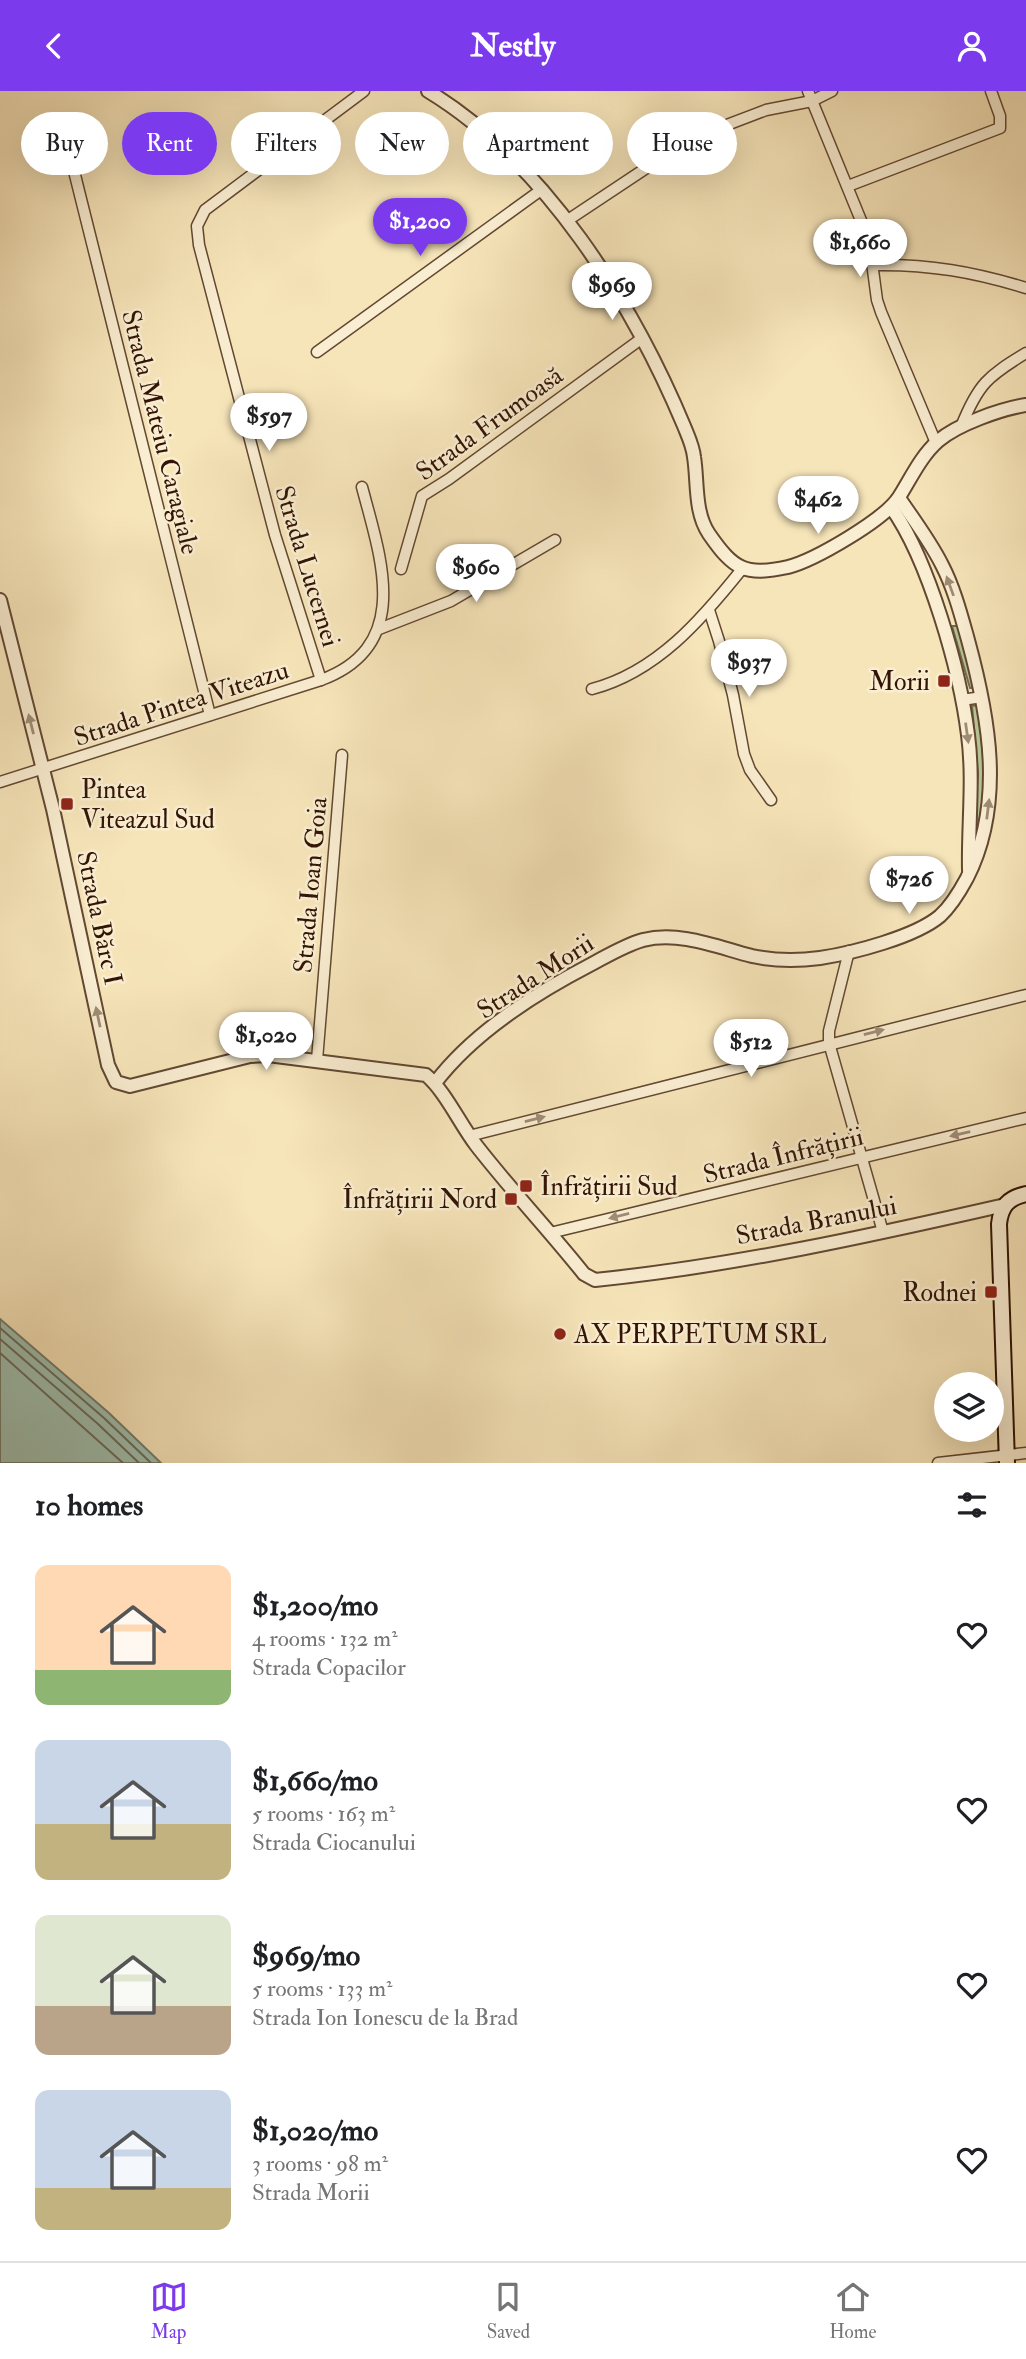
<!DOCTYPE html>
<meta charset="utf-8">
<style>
body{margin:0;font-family:"IM FELL Double Pica",serif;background:#f2f2f2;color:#202124;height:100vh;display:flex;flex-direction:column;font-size:26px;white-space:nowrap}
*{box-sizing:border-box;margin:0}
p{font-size:23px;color:#757577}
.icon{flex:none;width:38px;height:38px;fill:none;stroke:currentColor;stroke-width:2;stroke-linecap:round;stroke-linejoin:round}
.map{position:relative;height:1372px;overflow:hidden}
.drawer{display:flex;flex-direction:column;background:#fff;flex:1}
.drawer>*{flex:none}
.guide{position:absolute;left:21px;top:21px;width:985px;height:63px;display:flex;gap:14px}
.fabs{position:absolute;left:934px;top:1281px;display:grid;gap:14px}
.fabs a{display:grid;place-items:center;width:70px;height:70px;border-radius:50%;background:#fff;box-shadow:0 7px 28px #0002;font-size:35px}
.price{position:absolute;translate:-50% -60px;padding:0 16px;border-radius:24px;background:#fff;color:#222;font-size:23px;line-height:46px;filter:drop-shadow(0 2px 4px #0008)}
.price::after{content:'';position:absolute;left:50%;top:42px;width:21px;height:16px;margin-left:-10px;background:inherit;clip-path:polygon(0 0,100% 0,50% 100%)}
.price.active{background:#7c3aed;color:#fff}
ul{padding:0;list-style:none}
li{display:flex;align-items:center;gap:21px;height:175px;padding:0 35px}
li span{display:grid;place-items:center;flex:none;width:196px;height:140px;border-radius:14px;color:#555}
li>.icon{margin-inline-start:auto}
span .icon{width:84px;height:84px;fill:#fffc;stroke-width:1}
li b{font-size:30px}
h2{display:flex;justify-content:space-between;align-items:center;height:84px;padding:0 35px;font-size:30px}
.chip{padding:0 24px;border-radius:32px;background:#fff;box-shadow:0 7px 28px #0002;font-size:24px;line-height:63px}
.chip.active{background:#7c3aed;color:#fff}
header{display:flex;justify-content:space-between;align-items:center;height:91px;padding:0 35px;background:#7c3aed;color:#fff;font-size:32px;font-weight:700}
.tabs{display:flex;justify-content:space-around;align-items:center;height:98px;border-top:2px solid #e0e0e0;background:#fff;font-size:19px;color:#757577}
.tabs a{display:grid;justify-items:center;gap:4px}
.tabs .active{color:#7c3aed}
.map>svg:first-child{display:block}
.green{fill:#b6c695;stroke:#746d4c;stroke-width:2}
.water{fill:#9dbfaf;stroke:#727b6b;stroke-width:2}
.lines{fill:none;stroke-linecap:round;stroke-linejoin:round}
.shore{stroke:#676a5a;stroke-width:2}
.minor-casing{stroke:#624832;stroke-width:13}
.tertiary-casing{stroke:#624832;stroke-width:16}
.secondary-casing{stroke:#311404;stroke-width:18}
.minor{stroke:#faeed2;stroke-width:10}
.tertiary{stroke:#faeed2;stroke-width:12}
.secondary{stroke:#faeed2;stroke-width:14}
.oneway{fill:#a08c75}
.poi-dot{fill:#8f2418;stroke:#faeed2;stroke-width:2.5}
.labels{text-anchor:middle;stroke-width:5;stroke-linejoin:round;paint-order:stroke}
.street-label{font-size:26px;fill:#311404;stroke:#faeed2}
.poi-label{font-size:26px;fill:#311404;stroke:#faeed2;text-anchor:end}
</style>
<header><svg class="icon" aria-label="back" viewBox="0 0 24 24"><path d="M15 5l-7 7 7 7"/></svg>Nestly<svg class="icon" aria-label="person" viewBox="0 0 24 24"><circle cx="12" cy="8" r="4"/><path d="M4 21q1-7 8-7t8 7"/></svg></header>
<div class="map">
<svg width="1026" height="1372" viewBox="0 0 1026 1372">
<rect width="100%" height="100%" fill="#f7e5ba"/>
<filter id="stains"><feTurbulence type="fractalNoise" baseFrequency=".00286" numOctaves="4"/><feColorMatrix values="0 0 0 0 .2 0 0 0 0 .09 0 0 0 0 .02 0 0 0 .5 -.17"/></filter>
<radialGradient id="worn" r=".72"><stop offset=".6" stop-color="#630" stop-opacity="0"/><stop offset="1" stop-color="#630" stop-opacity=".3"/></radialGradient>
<g class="green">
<polygon points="952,535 959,535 974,597 970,597"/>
<polygon points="978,614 985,685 981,739 973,738 978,683 972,615"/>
</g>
<polygon class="water" points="0,1228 109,1322 161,1372 0,1372"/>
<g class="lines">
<g class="shore">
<polyline points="0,1237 104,1327 151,1372"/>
<polyline points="0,1248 98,1333 139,1372"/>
<polyline points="0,1262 123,1372"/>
</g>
<g class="minor-casing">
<g id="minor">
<polyline points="808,0 869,149 877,209 881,221 936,352"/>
<polyline points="71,68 210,624"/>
<polyline points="848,95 1000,37 1000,25 991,0"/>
<polyline points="568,129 690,48 766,19 812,10 832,0"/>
<path d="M874,174C929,173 974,181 1026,197"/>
<polyline points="317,261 541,99"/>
<path d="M961,336C978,293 988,285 1026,262"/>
<polyline points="401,478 422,405 449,388 641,248"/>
<polyline points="709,519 719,550 733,604 744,663 750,679 771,709"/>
<polyline points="379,538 451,510 555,449"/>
<polyline points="321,589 275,444 199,154 197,135 205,119 364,0"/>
<path d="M592,598C657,581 702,528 742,478"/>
<polyline points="962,609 982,606"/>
<path d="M0,691L321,589C413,555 381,468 362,396"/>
<polyline points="849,860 829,940 829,952 883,1141"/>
<polyline points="317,969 342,664"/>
<polyline points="469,1045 1026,904"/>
<polyline points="550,1142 1026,1027"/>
<polyline points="938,1372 1026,1362"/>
</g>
</g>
<g class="tertiary-casing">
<g id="tertiary">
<path d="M428,0C545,71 632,211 684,335C688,345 693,355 694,366C698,390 694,421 709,443C734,479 745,485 788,476C815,469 884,429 899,406C911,387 921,365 938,350C958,333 1001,318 1026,314"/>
<path d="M891,416C929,469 960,580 968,644C974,689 968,734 969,779"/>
<path d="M0,509L53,718L108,974L116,991L130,995L250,965L268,964L426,984C445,1000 460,1033 476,1054C510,1098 549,1139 584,1183L595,1189C733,1175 869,1145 1005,1114"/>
<path d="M435,992C472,943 536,902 590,874C607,865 625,854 643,849C680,840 717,856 752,865C775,870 797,870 820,867C853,862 915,846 940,825C951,815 960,800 967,787C1005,712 989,626 968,549C961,524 954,497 942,474C930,450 914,429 899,407"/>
</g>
</g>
<g class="secondary-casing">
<path id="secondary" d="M1007,1372L999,1133C1001,1115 1008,1107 1026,1103"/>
</g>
<use href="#minor" class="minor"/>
<use href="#tertiary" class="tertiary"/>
<use href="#secondary" class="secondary"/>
</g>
<defs><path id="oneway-solid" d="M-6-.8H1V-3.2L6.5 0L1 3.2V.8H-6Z" transform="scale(1.75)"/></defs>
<g class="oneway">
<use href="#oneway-solid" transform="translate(950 495) rotate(-110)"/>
<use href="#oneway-solid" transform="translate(31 633) rotate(-104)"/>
<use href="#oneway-solid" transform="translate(967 642) rotate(82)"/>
<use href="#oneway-solid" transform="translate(988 718) rotate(-83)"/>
<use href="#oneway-solid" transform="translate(98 926) rotate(-102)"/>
<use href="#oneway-solid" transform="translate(874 941) rotate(-14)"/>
<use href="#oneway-solid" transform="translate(535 1028) rotate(-14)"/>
<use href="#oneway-solid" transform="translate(960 1043) rotate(167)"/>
<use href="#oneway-solid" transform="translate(619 1125) rotate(166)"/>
</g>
<g class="poi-dot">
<rect x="937" y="583" width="14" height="14" rx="3.5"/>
<rect x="60" y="706" width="14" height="14" rx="3.5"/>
<rect x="519" y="1088" width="14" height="14" rx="3.5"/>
<rect x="504" y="1101" width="14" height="14" rx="3.5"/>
<rect x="984" y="1194" width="14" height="14" rx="3.5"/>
<circle cx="560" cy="1243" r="7"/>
</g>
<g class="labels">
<g class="street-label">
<text transform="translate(489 332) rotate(-36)" y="9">Strada Frumoasă</text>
<text transform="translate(161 341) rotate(76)" y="9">Strada Mateiu Caragiale</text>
<text transform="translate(308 475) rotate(73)" y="9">Strada Lucernei</text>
<text transform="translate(181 612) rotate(-18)" y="9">Strada Pintea Viteazu</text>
<text transform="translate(310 794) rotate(-85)" y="9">Strada Ioan Goia</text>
<text transform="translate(100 827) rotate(78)" y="9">Strada Bărc I</text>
<text transform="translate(535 885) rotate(-33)" y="9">Strada Morii</text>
<text transform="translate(783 1064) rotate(-14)" y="9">Strada Înfrățirii</text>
<text transform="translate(816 1129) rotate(-11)" y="9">Strada Branului</text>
</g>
<g class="poi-label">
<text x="930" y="599">Morii</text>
<text x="81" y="707" text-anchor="start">Pintea<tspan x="81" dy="30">Viteazul Sud</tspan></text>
<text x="540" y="1104" text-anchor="start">Înfrățirii Sud</text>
<text x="497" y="1117">Înfrățirii Nord</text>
<text x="977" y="1210">Rodnei</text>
<text x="574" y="1252" text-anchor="start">AX PERPETUM SRL</text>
</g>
</g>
<rect width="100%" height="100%" filter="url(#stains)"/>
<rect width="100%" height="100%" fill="url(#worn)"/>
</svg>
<div class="fabs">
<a><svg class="icon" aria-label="layers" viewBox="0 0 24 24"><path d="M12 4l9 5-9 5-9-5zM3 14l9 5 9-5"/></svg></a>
</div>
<b class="price active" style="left:420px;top:167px">$1,200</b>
<b class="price" style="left:860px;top:188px">$1,660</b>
<b class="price" style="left:612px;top:231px">$969</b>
<b class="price" style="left:269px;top:362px">$597</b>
<b class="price" style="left:818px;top:445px">$462</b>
<b class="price" style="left:476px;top:513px">$960</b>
<b class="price" style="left:749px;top:608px">$937</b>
<b class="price" style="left:909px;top:825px">$726</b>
<b class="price" style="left:266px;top:981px">$1,020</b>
<b class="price" style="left:751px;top:988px">$512</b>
<div class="guide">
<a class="chip">Buy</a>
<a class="chip active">Rent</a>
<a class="chip">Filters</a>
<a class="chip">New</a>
<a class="chip">Apartment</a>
<a class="chip">House</a>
</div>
</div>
<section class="drawer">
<h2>10 homes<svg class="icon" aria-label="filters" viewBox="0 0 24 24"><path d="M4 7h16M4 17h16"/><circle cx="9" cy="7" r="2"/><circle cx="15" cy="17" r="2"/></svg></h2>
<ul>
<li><span style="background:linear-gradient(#ffd9b3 75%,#8fb573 0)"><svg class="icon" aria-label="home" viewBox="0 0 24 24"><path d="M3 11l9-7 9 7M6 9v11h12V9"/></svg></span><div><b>$1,200/mo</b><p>4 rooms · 132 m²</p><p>Strada Copacilor</p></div><svg class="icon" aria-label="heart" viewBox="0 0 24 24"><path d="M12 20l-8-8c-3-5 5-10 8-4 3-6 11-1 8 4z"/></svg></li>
<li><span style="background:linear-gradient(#c9d6e8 60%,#c2b280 0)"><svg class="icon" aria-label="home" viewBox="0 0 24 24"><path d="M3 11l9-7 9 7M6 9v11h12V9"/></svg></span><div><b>$1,660/mo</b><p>5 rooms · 163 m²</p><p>Strada Ciocanului</p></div><svg class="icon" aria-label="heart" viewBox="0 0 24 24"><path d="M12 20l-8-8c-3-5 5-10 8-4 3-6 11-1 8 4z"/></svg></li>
<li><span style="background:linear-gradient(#dfe7d0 65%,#b9a48a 0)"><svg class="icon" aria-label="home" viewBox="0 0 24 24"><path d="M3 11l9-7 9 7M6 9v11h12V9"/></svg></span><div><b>$969/mo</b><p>5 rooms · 133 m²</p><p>Strada Ion Ionescu de la Brad</p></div><svg class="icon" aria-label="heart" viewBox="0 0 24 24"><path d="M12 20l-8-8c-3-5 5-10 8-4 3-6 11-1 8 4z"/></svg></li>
<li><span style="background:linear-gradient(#c9d6e8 70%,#c2b280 0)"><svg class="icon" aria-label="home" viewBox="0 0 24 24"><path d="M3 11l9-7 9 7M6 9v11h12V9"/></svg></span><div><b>$1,020/mo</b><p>3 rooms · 98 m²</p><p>Strada Morii</p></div><svg class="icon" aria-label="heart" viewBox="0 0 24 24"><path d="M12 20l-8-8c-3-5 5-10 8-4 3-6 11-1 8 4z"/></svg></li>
</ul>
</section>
<nav class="tabs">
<a class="active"><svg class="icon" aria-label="map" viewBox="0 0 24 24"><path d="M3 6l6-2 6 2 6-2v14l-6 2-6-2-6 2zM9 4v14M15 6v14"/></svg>Map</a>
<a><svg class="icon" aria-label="saved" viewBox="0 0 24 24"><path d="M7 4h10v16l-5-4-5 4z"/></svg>Saved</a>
<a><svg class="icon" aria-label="home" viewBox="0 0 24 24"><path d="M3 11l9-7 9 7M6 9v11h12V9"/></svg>Home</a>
</nav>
